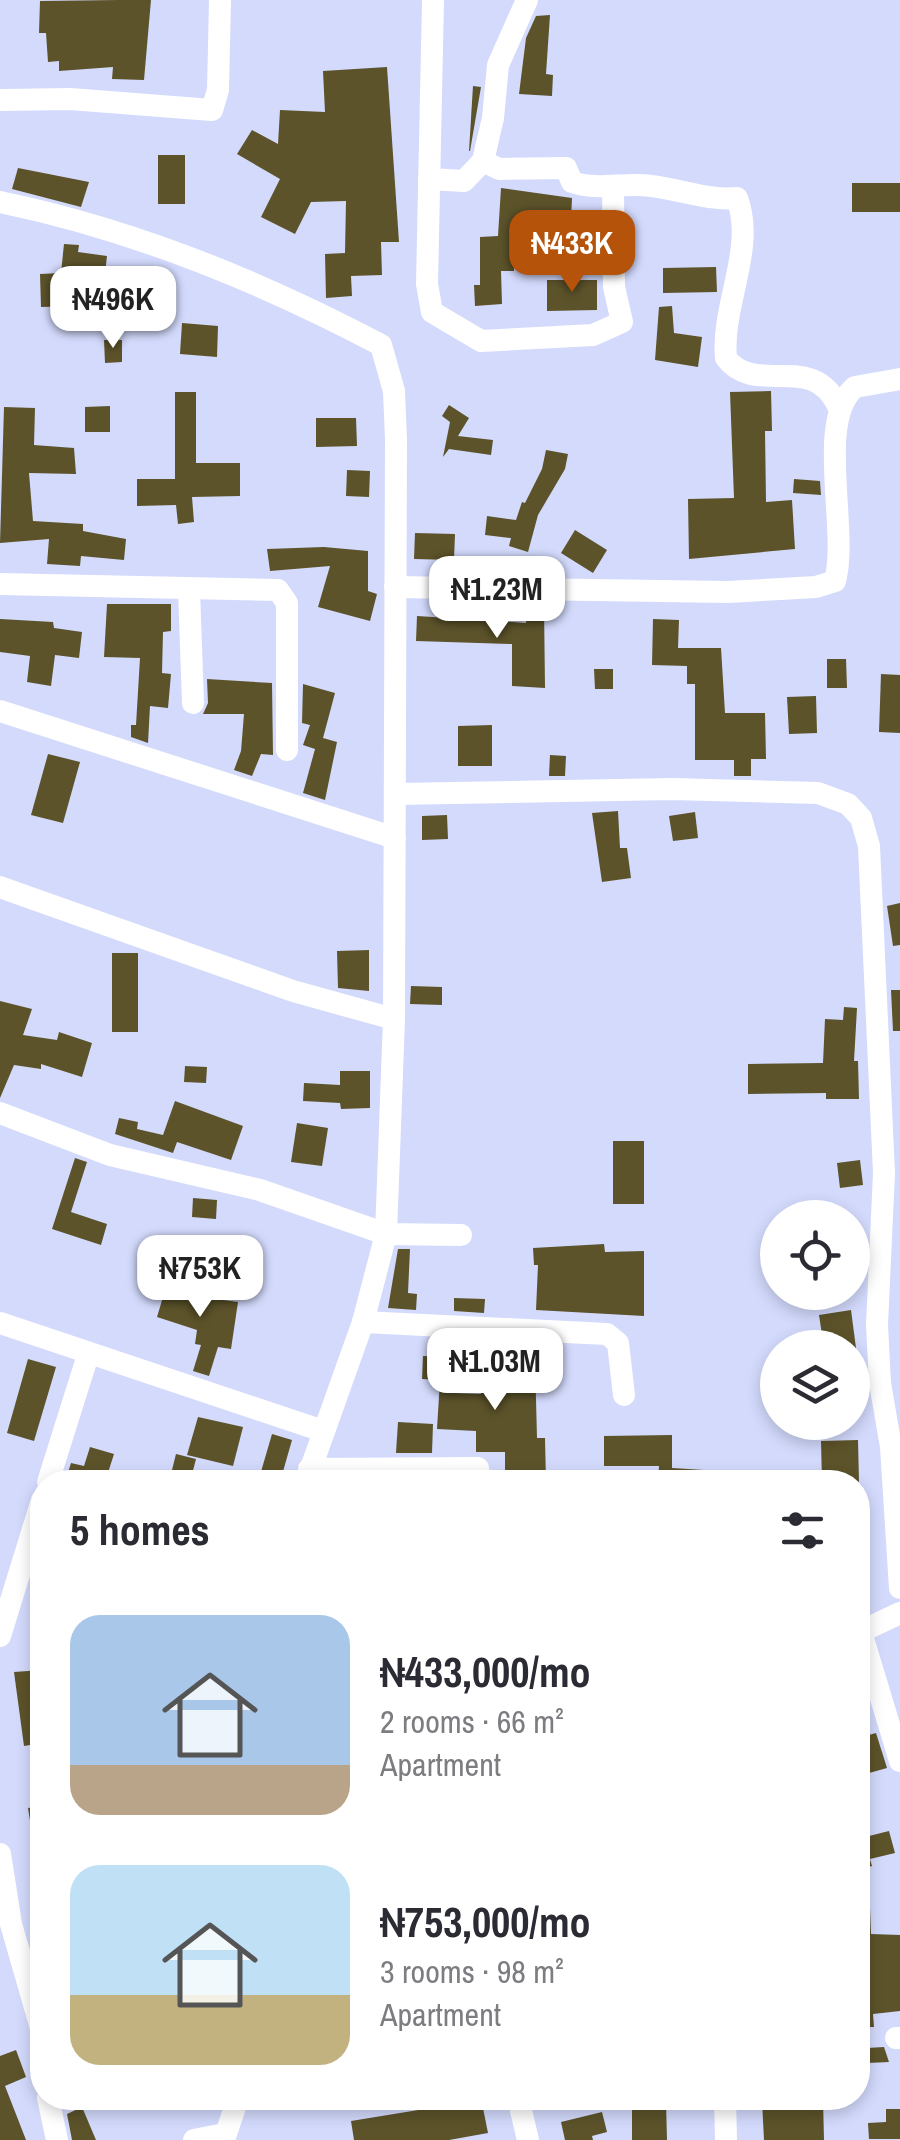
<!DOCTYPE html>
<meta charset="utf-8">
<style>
body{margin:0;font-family:"Archivo Narrow",sans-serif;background:#f2f2f3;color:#2b2b33;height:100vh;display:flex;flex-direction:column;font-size:38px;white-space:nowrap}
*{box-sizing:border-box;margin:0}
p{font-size:32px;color:#7c7c81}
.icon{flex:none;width:55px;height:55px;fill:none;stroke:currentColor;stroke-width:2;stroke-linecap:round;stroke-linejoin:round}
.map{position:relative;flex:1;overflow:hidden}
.details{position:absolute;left:30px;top:1470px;width:840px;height:640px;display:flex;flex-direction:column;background:#fff;border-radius:40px;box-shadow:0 5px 15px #0003}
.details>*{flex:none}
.buttons{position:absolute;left:760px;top:1200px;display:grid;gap:20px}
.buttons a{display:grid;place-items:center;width:110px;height:110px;border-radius:50%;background:#fff;box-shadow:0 5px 15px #0003;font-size:50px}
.price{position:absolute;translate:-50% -85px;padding:0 22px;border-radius:20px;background:#fff;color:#222;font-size:32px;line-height:65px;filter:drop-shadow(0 2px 5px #0008)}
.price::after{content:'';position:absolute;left:50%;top:60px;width:30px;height:22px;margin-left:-15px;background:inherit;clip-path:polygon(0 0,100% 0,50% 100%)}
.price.active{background:#b45309;color:#fff}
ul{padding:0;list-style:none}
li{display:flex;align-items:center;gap:30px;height:250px;padding:0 40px}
li span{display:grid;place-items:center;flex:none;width:280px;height:200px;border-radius:30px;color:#555}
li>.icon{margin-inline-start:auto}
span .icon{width:120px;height:120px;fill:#fffc;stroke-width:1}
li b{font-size:42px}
h2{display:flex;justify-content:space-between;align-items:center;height:120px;padding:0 40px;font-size:42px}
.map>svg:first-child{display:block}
.building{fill:#5c532a}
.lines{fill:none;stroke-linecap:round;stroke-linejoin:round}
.minor{stroke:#fff;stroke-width:22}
</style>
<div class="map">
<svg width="900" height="2140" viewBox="0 0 900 2140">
<rect width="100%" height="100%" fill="#d3dafc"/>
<g class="building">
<polygon points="118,0 151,0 144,80 112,79 113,67 59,71 59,61 48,62 46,33 39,33 40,1"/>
<polygon points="550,15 546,74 553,75 552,96 519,94 526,38 536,16"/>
<polygon points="387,67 399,242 381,242 382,275 351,276 352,296 326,298 325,254 345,253 346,201 311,202 295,234 261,217 280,179 237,154 252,130 278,144 280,110 325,112 323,71"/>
<polygon points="473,86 481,87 470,151 469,151"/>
<rect x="158" y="155" width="27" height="49"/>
<polygon points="18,168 89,182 81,207 12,189"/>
<rect x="852" y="183" width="48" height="29"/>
<polygon points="501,188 572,198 571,220 518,217 518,224 513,223 514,271 501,271 502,304 475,306 474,285 480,285 480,237 498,236"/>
<polygon points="64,244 79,245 78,252 107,256 105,273 82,270 83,306 41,307 40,274 61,273"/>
<polygon points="716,267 717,292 663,293 663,268"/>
<polygon points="168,279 170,315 143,316 143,309 132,309 131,280"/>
<polygon points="547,280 597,280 597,310 547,311"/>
<polygon points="672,306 674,333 702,337 698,367 655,360 659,307"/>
<polygon points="182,323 218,326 217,357 180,354"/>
<polygon points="104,340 122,340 122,362 105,363"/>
<polygon points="771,391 772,431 765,431 766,502 792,500 795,549 689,559 688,499 734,498 730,392"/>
<polygon points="175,392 196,392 196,463 240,463 240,496 192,497 194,522 178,524 176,505 137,506 137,479 175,479"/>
<polygon points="449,405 469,418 458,436 493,440 491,455 449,449 443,457 450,422 442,416"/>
<polygon points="110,406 110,432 85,432 85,407"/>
<polygon points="4,407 35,408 34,445 74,448 76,474 29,473 33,521 83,524 83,531 126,539 124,560 81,556 80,566 47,564 49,539 0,543"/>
<polygon points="316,418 356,418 357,446 316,447"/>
<polygon points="546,450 568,454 565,469 538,515 528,552 509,546 511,538 485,535 487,516 516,520 522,502 525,503 542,469"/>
<polygon points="347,470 370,471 369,497 346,496"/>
<polygon points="794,479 820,481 821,495 793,493"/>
<polygon points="575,530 607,550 593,573 561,553"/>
<polygon points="415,533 455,534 454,560 414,559"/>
<polygon points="324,547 368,551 368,591 377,594 370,621 318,607 330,566 270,571 267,549"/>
<polygon points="107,604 171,604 171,631 163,632 162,673 171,674 168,708 150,706 148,743 131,737 131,725 136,725 140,658 104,657"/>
<polygon points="527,606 544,606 545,688 512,686 512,644 416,641 417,616 526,623"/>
<polygon points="0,619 53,622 54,628 82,632 79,658 55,655 51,686 27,682 30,656 0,652"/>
<polygon points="653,619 679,620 678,648 721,648 725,713 765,713 766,759 751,759 751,776 734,776 734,760 695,760 695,684 687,684 687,666 652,665"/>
<polygon points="827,659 846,659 847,688 827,688"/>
<polygon points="594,669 613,669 613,689 595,689"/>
<polygon points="881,674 900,675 900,733 879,732"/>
<polygon points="207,679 272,683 273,755 261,754 252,776 234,770 241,751 244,714 203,714 208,703"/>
<polygon points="303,684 335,693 323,738 337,742 325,800 303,793 315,749 303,745 310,725 302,723"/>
<polygon points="816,696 817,733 789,734 787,697"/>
<polygon points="492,725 492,766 458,766 458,726"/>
<polygon points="48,754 80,762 63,823 31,815"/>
<polygon points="550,755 566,756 565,776 549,776"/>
<polygon points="618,811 620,848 627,848 631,878 602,882 592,813"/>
<polygon points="695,812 698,838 673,841 669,816"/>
<polygon points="447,815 448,839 422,840 422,816"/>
<polygon points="900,903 900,945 893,946 887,906"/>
<polygon points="369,950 369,991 338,988 337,951"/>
<rect x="112" y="953" width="26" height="79"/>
<polygon points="411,986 442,987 442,1005 410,1004"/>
<polygon points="891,990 900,990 900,1031 893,1031"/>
<polygon points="0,1001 32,1009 23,1035 57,1040 59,1032 92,1043 82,1077 41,1064 41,1069 14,1065 0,1098"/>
<polygon points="844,1007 857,1008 854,1061 858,1061 859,1099 826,1099 826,1093 748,1094 748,1064 823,1063 825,1019 843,1020"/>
<polygon points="185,1066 207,1067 206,1083 184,1082"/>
<polygon points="340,1071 370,1071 370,1108 341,1109 340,1103 303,1101 304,1083 340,1085"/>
<polygon points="175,1101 243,1126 231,1160 177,1142 173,1153 115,1134 119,1118 138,1122 137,1129 163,1135"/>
<polygon points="297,1123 328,1128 322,1166 291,1162"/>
<rect x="613" y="1141" width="31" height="63"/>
<polygon points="75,1158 87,1162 71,1212 107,1224 101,1245 52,1229"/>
<polygon points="860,1160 863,1185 840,1188 837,1163"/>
<polygon points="193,1198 217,1200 216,1219 192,1217"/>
<polygon points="604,1244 605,1252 644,1251 644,1316 536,1310 538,1265 534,1265 533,1248"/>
<polygon points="398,1249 410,1249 408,1293 417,1294 416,1310 388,1308"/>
<polygon points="169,1277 198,1285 195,1296 238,1302 231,1349 218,1347 209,1376 193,1371 201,1345 195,1344 197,1330 157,1317"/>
<polygon points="454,1298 485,1299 484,1313 454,1311"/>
<polygon points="851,1310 856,1348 824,1348 819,1315"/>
<polygon points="423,1356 456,1357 454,1393 481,1394 482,1362 535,1361 537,1438 545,1438 546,1482 505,1482 505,1452 476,1452 476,1431 437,1429 440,1380 422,1379"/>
<polygon points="28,1359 56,1367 34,1441 7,1433"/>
<polygon points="198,1417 243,1427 233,1466 187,1455"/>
<polygon points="398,1422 433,1424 432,1453 396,1453"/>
<polygon points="272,1434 292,1440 280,1482 258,1482"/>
<polygon points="672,1435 672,1468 736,1472 736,1482 658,1482 659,1466 604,1466 604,1436"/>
<polygon points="858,1440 859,1482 822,1482 821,1441"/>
<polygon points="90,1447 114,1454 105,1482 65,1482 71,1463 84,1466"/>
<polygon points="176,1454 196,1459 190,1482 169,1482"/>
<polygon points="42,1670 42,1743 24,1746 14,1672"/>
<polygon points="876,1733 887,1768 862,1775 858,1738"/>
<polygon points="42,1806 42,1851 35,1852 28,1808"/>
<polygon points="863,1827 865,1837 889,1831 895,1853 870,1859 872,1866 858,1870 858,1828"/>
<polygon points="858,1881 869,1881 871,1934 900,1935 900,2011 873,2014 874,2027 858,2027 864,1969 858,1969"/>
<polygon points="884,2047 889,2062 868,2063 867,2048"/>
<polygon points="16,2050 26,2077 5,2086 26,2140 0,2140 0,2056"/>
<polygon points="447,2098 481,2098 488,2133 449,2140 354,2140 351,2121 449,2105"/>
<polygon points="823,2099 824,2140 764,2140 762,2101"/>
<polygon points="666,2102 667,2140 632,2140 632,2103"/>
<polygon points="82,2107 96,2140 72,2140 67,2114"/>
<polygon points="886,2109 900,2109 900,2139 869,2139 868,2123 886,2122"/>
<polygon points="602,2112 607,2132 592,2136 593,2140 565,2140 561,2122"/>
</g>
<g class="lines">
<g class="minor">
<polyline points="433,0 427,284 432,312 481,341 593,335 622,322 614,287 613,186"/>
<polyline points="0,100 70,99 212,110 218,90 220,0"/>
<polyline points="483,161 493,118 498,65 527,0"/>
<path d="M429,179L464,181L483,161L499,169L566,168L572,182C597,191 624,182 651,186C680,189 708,201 737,198C756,249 721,305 726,358C756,398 813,349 839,408"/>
<path d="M0,202C131,229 262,282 381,345L394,391L396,440L394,1019L386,1234L363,1322L306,1482"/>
<polyline points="0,584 278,590 287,603 287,750"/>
<path d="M395,587L728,592L816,587L835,581C849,530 815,420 855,387L900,379"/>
<polyline points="189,590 193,703"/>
<polyline points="0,711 395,838"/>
<polyline points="396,794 672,789 818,793 848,804 861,818 869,846 884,1173 877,1325 880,1383 891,1447 900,1588"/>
<polyline points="0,887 293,991 394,1019"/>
<polyline points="0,1113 110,1155 260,1190 386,1234 461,1235"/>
<polyline points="363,1322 607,1334 618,1343 624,1395"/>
<polyline points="0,1323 323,1431"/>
<polyline points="309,1469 478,1468 480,1482"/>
<polyline points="48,1482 88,1355"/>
<polyline points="861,1632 900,1761"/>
<polyline points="858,1633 900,1613"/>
<polyline points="0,1636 42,1500"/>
<polyline points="0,1854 11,1924 42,2032"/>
<polyline points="896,2038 900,2038"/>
<polyline points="48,2098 57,2140"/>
<polyline points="518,2098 528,2140"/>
<polyline points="725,2098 726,2140"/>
<polyline points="194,2140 224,2134"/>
<polyline points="224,2140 238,2098"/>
</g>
</g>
</svg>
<div class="buttons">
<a><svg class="icon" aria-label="locate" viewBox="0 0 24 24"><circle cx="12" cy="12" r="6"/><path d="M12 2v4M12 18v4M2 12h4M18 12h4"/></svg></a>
<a><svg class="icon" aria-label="layers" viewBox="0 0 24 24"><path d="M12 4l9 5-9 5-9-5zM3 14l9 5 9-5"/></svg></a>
</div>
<b class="price active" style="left:572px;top:295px">₦433K</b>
<b class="price" style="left:113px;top:351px">₦496K</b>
<b class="price" style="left:497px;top:641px">₦1.23M</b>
<b class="price" style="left:200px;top:1320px">₦753K</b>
<b class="price" style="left:495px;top:1413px">₦1.03M</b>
<section class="details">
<h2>5 homes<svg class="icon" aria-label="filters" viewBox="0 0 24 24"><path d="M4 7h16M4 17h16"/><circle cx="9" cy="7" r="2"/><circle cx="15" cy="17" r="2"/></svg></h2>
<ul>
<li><span style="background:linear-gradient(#a9c7e8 75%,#b9a48a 0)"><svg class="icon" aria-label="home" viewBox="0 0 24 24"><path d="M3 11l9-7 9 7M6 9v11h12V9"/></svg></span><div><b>₦433,000/mo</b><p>2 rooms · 66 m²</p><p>Apartment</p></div></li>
<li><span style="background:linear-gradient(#bfe0f5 65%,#c2b280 0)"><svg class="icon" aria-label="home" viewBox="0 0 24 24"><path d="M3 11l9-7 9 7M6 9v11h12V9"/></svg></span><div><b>₦753,000/mo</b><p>3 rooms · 98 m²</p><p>Apartment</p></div></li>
</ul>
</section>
</div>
